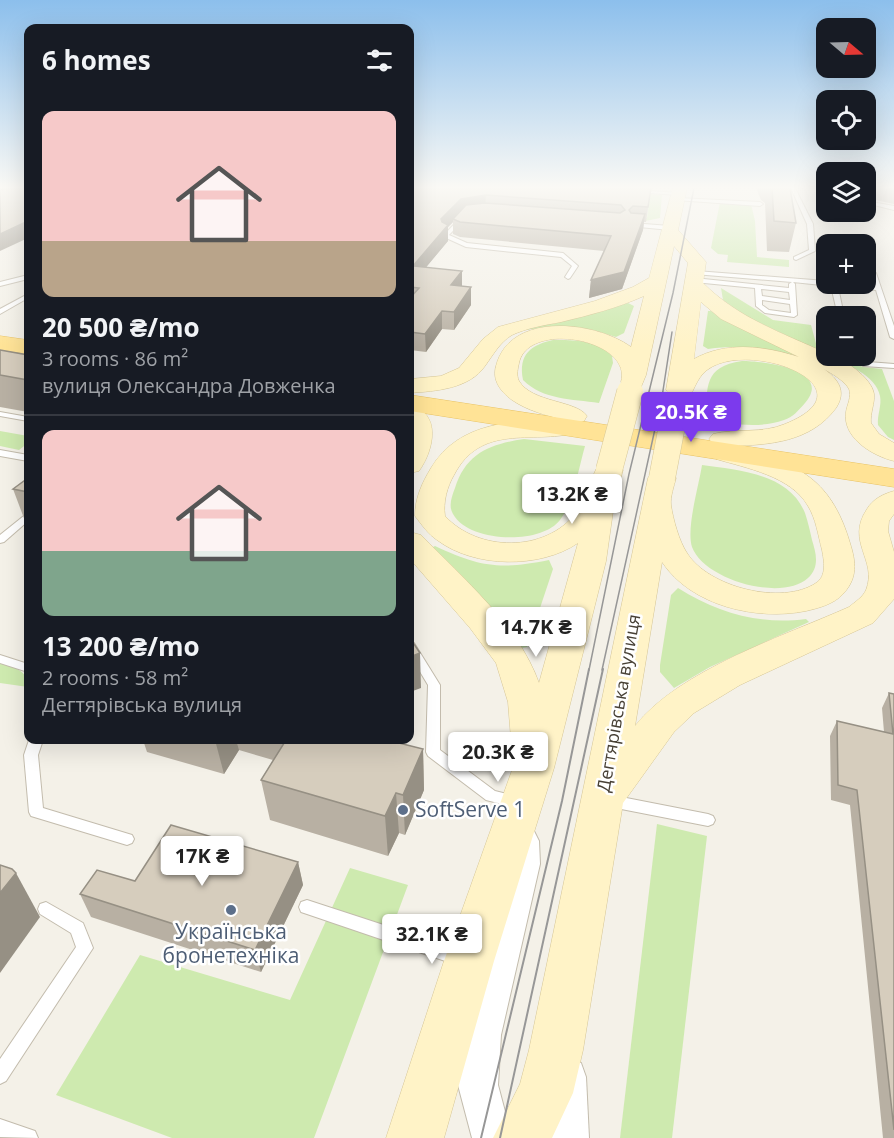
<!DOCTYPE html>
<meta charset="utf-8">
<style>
body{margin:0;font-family:"Open Sans",sans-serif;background:#242831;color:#f1f3f6;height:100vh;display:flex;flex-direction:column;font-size:22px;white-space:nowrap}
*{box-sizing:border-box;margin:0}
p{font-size:20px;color:#9ea1a6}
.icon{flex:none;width:33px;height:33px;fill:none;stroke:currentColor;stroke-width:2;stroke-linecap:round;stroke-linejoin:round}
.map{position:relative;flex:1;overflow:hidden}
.drawer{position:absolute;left:24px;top:24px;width:390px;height:720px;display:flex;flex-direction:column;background:#171b24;border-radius:12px;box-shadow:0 6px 24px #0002}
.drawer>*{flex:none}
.needle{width:39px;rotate:109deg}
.buttons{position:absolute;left:816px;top:18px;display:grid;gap:12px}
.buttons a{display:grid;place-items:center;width:60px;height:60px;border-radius:12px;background:#171b24;box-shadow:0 6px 24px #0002;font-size:30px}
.price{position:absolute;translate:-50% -51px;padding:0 14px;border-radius:6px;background:#fff;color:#222;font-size:20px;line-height:39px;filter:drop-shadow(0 2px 3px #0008)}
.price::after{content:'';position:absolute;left:50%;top:36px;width:18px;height:14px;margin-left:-9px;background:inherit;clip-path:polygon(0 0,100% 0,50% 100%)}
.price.selected{background:#7c3aed;color:#fff}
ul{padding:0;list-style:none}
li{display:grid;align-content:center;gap:12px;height:318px;padding:0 18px}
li+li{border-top:2px solid #363941}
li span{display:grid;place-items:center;height:186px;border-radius:12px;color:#555}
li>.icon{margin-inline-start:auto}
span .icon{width:108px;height:108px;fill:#fffc;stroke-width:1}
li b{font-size:26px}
h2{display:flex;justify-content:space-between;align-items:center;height:72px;padding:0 18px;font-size:26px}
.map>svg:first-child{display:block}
.green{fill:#ceeaaf}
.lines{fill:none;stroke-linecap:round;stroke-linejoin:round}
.lane-casing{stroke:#c3bcad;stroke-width:2}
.street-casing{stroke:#c3bcad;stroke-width:2}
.secondary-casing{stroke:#d6c696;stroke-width:1}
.primary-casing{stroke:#e8c263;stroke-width:1}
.lane{fill:#fff;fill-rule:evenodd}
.street{fill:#fff;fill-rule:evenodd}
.secondary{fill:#fff3c7;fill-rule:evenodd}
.primary{fill:#ffe396;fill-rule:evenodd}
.tram-far1{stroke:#979797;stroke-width:1.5}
.tram{stroke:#979797;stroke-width:2}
.secondary-bridge-casing{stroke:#d6c696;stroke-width:27;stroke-linecap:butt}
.secondary-bridge{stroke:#fff3c7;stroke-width:26}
.wall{fill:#b8b0a3}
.shaded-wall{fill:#969084}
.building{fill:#d6cdbd;stroke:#969084;stroke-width:1.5}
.service-dot{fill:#5c6f8a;stroke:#fff;stroke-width:2}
.labels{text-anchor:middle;stroke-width:5;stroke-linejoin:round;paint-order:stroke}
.street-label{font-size:18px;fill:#484136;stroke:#fff}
.near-service-label{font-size:21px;fill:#4e5e75;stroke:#fff;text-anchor:start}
</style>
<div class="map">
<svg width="894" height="1138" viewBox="0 0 894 1138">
<rect width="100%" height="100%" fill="#f4f1e8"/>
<g class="green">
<polygon points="650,194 662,195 660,218 645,221 634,217 647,218"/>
<polygon points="720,202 751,204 755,221 757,257 789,260 789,267 727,262 728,255 718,254 711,248"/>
<polygon points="721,288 773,320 811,325 817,347 826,351 826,354 743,315 723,300"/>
<polygon points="628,303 634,306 624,333 616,337 593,330 561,326 524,330"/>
<path d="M708,311H711L811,360C776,349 744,344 708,349L703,346Z"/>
<path d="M553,340C574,340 597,340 612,356L613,363L599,403C572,399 543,400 523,380C518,354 531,345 553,340Z"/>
<path d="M829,356H836L863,367L882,369L894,401V440L888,437L878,425C877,415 882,405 880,396C876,375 846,364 829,356Z"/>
<path d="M742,361C763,361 834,369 805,403C798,411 793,417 784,420C758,429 732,424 705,419C708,386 703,367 742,361Z"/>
<polygon points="0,431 28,436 28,443 19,450 0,446"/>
<path d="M524,439L585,446C579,467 573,503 560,520C541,545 469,543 453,514C448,506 452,496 455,488C466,453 490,444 524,439Z"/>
<path d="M702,465C738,470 789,473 805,513C808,522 810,531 812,540C816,553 820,567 808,578C782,602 704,580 692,547C686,528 699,485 702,465Z"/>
<path d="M435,546C480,567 500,570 549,560L553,569L527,647L522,648L502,620L431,548Z"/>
<path d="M678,588C718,613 759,625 806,619L809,622L710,667L674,688L660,672V665L671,595Z"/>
<path d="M0,663C14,667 28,670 28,687L0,683Z"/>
<polygon points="657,824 707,836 672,1138 620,1138"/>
<polygon points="350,868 408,885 314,1138 172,1138 56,1095 140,955 290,1000"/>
</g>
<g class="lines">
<g class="lane-casing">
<g id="lane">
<polygon points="791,188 795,188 813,224 815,251 796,260 794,259 794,257 809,250 807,224"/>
<polygon points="636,190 679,193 681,194 679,195 634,192"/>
<polygon points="678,198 760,202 763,204 760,206 676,200"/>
<polygon points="866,201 894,206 894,210 866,203"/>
<polygon points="461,217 464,219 449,235 467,243 563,253 578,266 570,278 568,279 565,277 572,266 561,257 466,247 444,237 444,235"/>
<polygon points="631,223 670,226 673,228 670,230 629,226"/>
<path d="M696,271L826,281V284L875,286L871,274L876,273L894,326V339L890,337L876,290L838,287L844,316H838L831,286L793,282L795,284L797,315L794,317L765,313L756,306L755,288L694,282L691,280L694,278L789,288V284L792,282L694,274L693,273ZM761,289L789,292L790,300L762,296ZM762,300L790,304L791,313L769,310L762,305Z"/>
<polygon points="28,275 28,279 0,286 0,282"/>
<polygon points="28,294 28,298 0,314 0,309"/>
<polygon points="846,356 855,356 868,362 894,364 894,368 863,366"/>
<polygon points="0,412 28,417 28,421 0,416"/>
<polygon points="0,450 28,455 28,461 0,456"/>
<polygon points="28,514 28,521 4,542 0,543 0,535 25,515"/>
<polygon points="410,642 414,643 440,685 440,750 495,791 519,797 521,801 519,805 514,807 486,800 428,756 426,752 428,685 410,655"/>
<polygon points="0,655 28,664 28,672 0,663"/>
<polygon points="29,740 43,740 38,755 43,808 132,835 134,839 132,843 127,845 31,816 29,812 24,755"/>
<polygon points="611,795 708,814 713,816 715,820 713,824 708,826 611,807 606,805 604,801 606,797"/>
<polygon points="307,900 460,950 466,952 468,958 466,964 460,966 307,914 301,912 299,907 301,902"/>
<polygon points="46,902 83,923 93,948 6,1081 0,1084 0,1059 76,947 71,933 40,914 38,909 40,904"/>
<polygon points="0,1119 35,1131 38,1138 0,1137"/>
</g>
</g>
<g class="street-casing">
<g id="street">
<polygon points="523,827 534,831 539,841 540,864 501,1035 498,1085 512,1138 472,1138 458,1085 463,1035 508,864 507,841 512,831"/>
<polygon points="567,1058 581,1063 586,1077 589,1138 549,1138 548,1077 553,1063"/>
</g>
</g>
<g class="secondary-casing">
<g id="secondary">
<path d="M673,188H687L678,230L706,262L703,283C738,318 782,333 826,353V356C842,356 872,378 874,394C875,403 870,413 871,423L879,434L894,443V461C873,456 842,438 846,412C847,405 852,396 849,389C845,381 831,373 824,369C838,379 847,391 836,408C811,442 770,445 730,446C794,462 830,475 850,543C856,562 858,578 843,594C834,604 819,608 806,611C757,621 691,606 662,562L635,726C679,670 784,636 849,607C855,602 863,597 866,590C878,560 845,542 867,509C873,499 883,494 894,491V514L889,521L888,531L894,552V599L873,623L740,685L694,713L674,732L623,803L583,1050L573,1093L552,1138H493L520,1084L529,1050L648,478L652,472L662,470L672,472L676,478C674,486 670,497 671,505C673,519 679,541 687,553C708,587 782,606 816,583C827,576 824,561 822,550C818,535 816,519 808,506C791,476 746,468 716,459L712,453L716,447L720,446L713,444L709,439L713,434C736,428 762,434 785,424C877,387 748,338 707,370C696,378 693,394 685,405L677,407L669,405L665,400L669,393L666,390L688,263L674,246L646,375L641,387L633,389L625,387L621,382C633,339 528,320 519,363C518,368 516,375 519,381C532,403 576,400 587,416L584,421L576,423L580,428L576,433C531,444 481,423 454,475C447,487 443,502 445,516C478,552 545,553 576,513C589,497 589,480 599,464L609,462L619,464L623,470L615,497L606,561L554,768L494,961L444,1138H386L444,961L516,759L512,751L508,702L496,663L470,628L410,559V532L421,535C463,579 518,624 539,683L578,543C540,569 474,568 437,540C428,534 422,525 415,516C415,498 422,483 431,468C459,421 515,420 564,420C546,415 528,411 512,400C500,391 492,380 496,366C510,311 595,321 631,347L644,296C617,308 590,315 561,322C545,325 527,328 512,335C500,342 493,355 485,366C469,389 436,391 410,393V379L441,376L459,368L483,339L498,327L595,301L633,287L649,278ZM701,302L721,319L799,357C765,346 726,341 694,359Z"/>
<path d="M410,405C442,413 434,450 419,471L410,473Z"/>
</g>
</g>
<g class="primary-casing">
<g id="primary">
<polygon points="0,336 28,340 28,354 0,350"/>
<polygon points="410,395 894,469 894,487 410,411"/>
</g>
</g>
<use href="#lane" class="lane"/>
<use href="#street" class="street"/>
<use href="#secondary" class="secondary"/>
<use href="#primary" class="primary"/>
<g class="tram-far1">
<polyline points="589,670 629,474 673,293 694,188"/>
<polyline points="602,670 662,397 672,332"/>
</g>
<g class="tram">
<polyline points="481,1138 562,801 589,669"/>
<polyline points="500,1138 603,669"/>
</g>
<g class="secondary-bridge-casing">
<g id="secondary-bridge">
<polyline points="609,470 630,392"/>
<polyline points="662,478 677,400"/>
</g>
</g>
<use href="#secondary-bridge" class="secondary-bridge"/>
</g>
<g class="wall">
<polygon points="410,188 651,188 646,222 644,222 643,230 622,289 589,298 591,280 604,251 460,237 453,234 453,222 448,227 448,241 426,267 462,286 471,305 454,330 442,329 426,352 410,350"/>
<polygon points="756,188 790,188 796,223 789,252 767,251 765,203 761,200"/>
<polygon points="866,188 894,188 894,204 866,198"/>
<polygon points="0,350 28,355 28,412 0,407"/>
<polygon points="28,478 28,529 13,489"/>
<polygon points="889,693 894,694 894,1138 883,1138 850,805 831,800 830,736 837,721 884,732 882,708"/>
<polygon points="143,740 387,740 423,749 424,790 405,835 399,833 388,856 270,820 261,780 273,760 239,750 224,774 147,752"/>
<polygon points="298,862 303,885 261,972 91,917 80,894 135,881"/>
</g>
<g class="shaded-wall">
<polygon points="486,195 485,210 453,219 453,222 448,227 448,241 413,283 413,266 441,219 461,199"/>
<polygon points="645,214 643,230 622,289 589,298 591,280"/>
<polygon points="28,221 28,238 0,251 0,234"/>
<polygon points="462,271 462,288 451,285"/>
<polygon points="471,287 471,305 454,330 454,312"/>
<polygon points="442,311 442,329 426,352 425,334"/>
<polygon points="420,653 421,688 410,692 410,657"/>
<polygon points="215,740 236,740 239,750 224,774"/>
<polygon points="423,749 424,790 405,835 403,795"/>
<polygon points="396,793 399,833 388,856 385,816"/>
<polygon points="298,862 303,885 261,972 255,950"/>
<polygon points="16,873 40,917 0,973 0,893"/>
</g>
<g class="building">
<polygon points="9,188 28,188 28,221 0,234 0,190"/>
<polygon points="410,188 651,188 648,207 633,206 629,210 631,213 645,214 624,272 591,280 611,236 460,222 453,219 466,205 485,203 620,213 625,210 621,205 486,195 461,199 441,219 442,222 448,225 413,266 462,271 451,285 471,287 454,312 442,311 425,334 410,332 410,298 419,288 410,287"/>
<polygon points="772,188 790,188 796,223 774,221"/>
<polygon points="0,350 28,355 28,380 0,375"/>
<polygon points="28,478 28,492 13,489"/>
<polygon points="410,638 420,653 410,657"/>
<polygon points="889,693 894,694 894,1130 857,790 838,785 837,721 893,734"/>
<polygon points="286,740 387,740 423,749 403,795 396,793 385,816 261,780"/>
<polygon points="171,825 298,862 255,950 80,894 97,870 135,881"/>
<polygon points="0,865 12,869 16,873 0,893"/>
</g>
<linearGradient id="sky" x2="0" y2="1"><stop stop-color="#8cbfec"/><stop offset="0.54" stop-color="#faf9f5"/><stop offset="1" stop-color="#faf9f5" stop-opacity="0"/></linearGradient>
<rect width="894" height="347" fill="url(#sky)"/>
<g class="service-dot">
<circle cx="403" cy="810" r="6"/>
<circle cx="231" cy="910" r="6"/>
</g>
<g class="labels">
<g class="street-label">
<text transform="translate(619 703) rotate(-80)" y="6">Дегтярівська вулиця</text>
</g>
<g class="near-service-label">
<text x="415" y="817">SoftServe 1</text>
<text x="231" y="939" text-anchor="middle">Українська<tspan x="231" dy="24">бронетехніка</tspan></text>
</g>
</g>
</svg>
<div class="buttons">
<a><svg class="needle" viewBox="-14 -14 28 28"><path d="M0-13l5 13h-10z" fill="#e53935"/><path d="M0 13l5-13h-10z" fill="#9ea1a6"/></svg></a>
<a><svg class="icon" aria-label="locate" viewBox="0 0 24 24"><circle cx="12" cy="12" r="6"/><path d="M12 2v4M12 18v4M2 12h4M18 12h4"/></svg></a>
<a><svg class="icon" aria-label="layers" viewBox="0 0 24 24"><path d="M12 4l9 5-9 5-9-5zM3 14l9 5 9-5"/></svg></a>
<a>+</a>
<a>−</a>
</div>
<b class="price selected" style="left:691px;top:443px">20.5K ₴</b>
<b class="price" style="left:572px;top:525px">13.2K ₴</b>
<b class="price" style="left:536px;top:658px">14.7K ₴</b>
<b class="price" style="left:498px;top:783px">20.3K ₴</b>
<b class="price" style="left:202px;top:887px">17K ₴</b>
<b class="price" style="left:432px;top:965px">32.1K ₴</b>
<section class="drawer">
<h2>6 homes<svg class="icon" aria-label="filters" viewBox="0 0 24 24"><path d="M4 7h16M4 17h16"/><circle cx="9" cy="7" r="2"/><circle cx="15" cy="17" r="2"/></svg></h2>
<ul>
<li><span style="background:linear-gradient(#f6c9c9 70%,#b9a48a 0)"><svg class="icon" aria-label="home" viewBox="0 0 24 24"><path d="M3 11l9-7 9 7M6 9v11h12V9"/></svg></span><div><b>20 500 ₴/mo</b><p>3 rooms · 86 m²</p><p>вулиця Олександра Довженка</p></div></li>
<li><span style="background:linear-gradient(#f6c9c9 65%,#7fa58c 0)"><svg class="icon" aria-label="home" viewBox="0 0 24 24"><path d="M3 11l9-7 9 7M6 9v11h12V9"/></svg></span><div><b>13 200 ₴/mo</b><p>2 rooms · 58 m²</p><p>Дегтярівська вулиця</p></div></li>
</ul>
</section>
</div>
